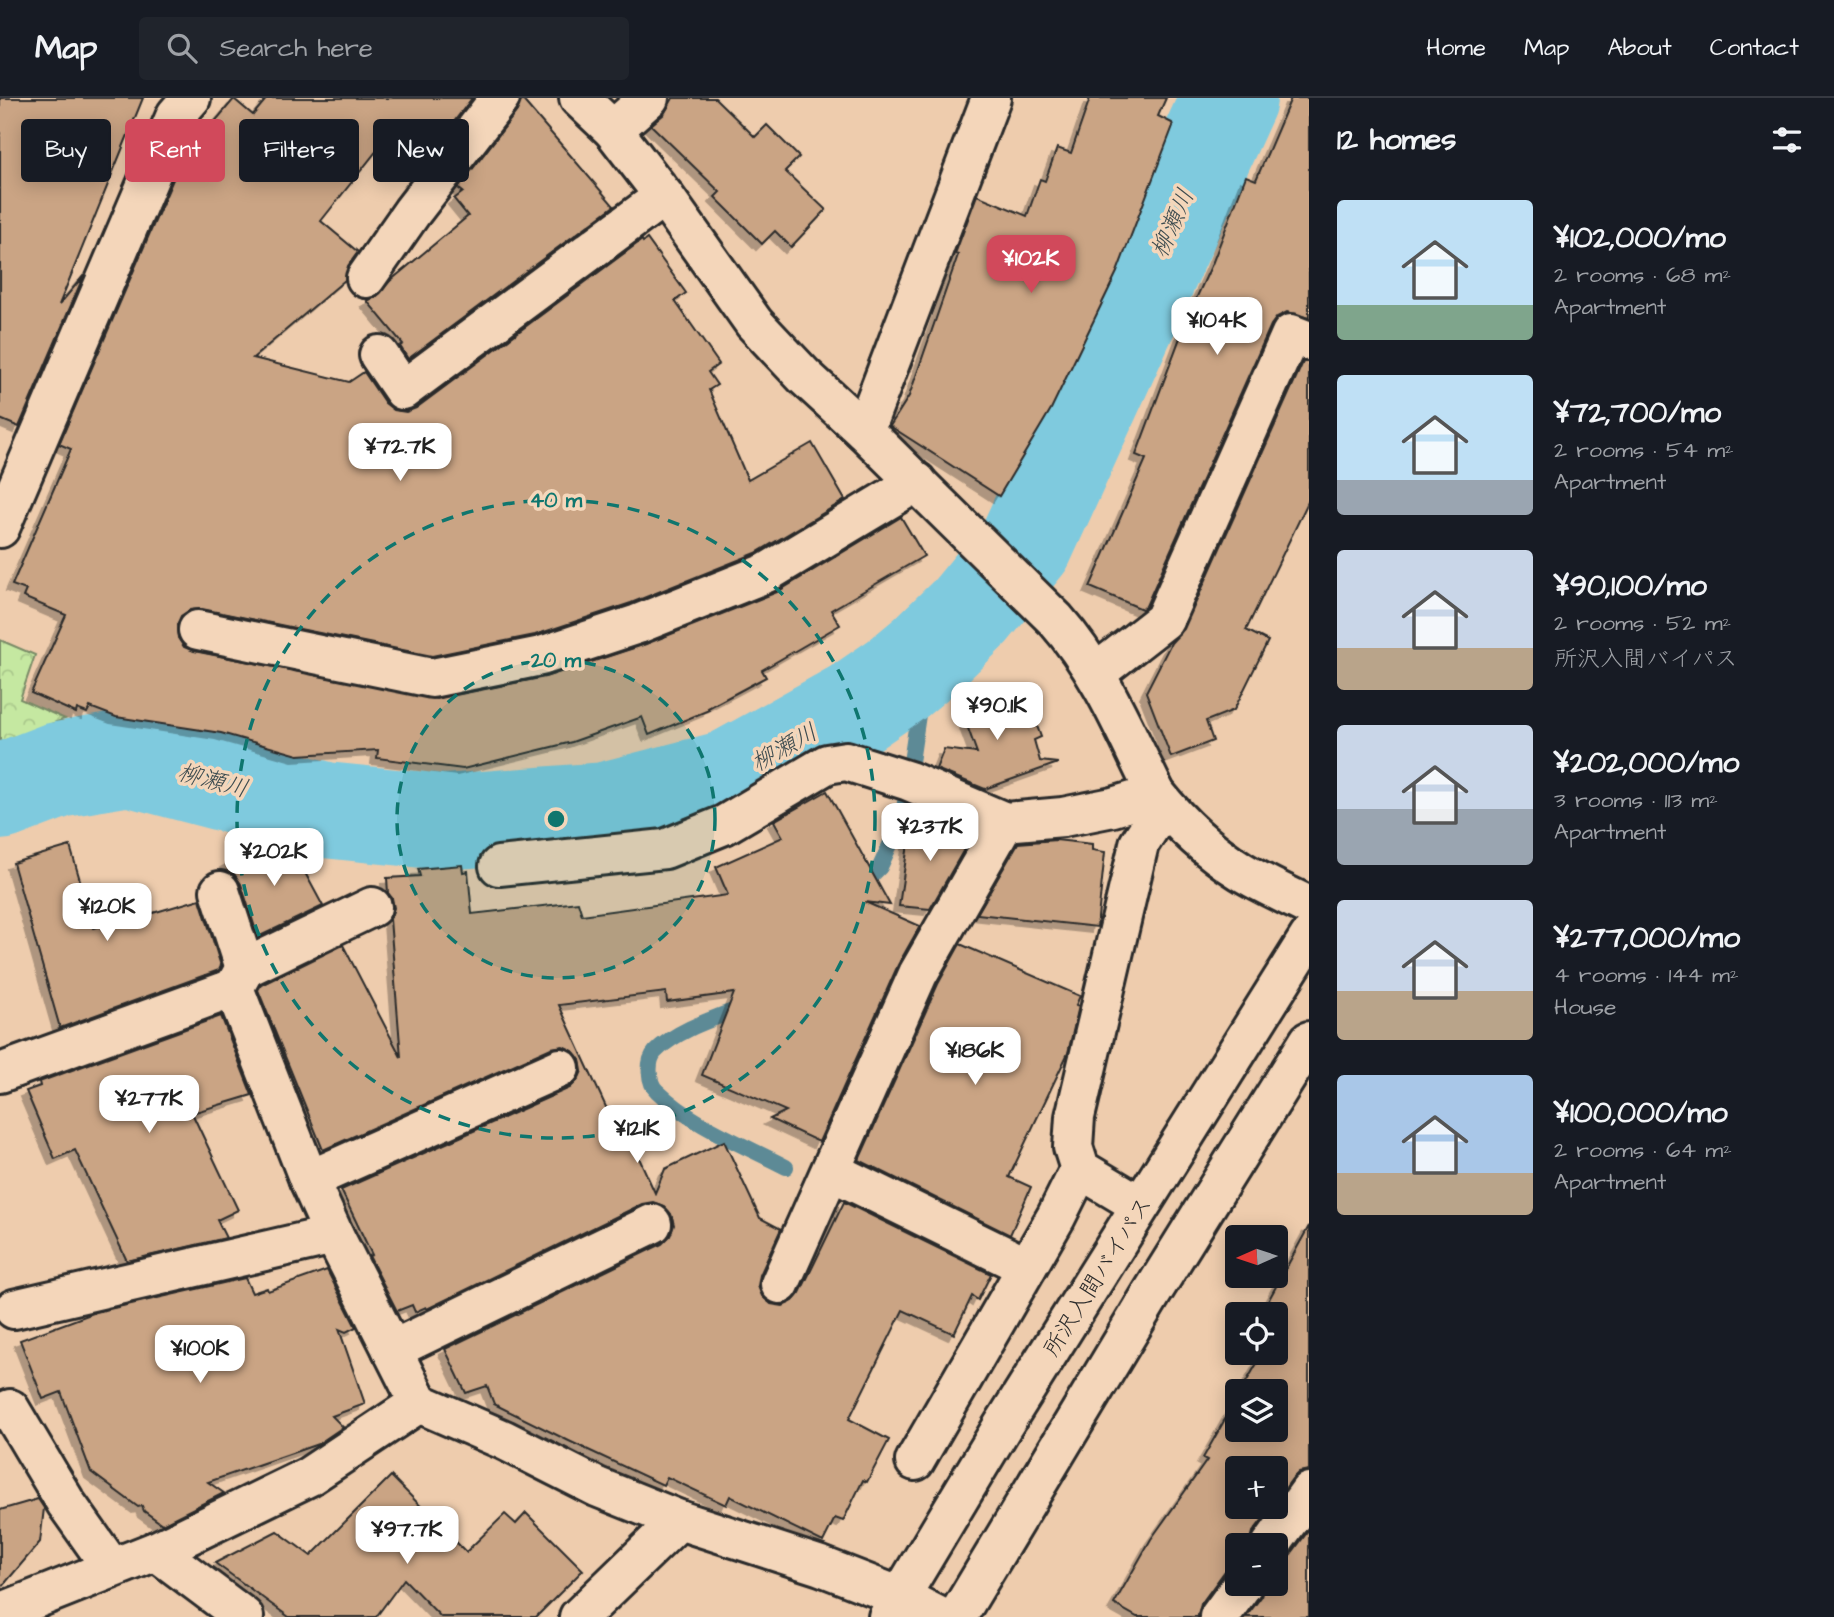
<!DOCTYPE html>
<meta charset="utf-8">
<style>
body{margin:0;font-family:"Architects Daughter","Klee One",sans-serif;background:#20242c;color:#f1f3f6;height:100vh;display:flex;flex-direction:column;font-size:26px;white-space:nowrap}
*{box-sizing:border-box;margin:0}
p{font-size:23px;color:#9ea1a6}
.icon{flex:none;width:38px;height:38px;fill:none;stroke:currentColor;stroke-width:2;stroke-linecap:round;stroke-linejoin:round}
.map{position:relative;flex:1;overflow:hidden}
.drawer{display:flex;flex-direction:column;background:#171b24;width:525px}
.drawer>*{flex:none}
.banner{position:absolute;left:21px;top:21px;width:665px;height:63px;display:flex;gap:14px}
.needle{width:46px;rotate:267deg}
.controls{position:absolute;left:1225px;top:1127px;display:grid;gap:14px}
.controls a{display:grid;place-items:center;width:63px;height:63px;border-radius:7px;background:#171b24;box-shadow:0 4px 18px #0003;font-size:35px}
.price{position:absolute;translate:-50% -60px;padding:0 16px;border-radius:14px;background:#fff;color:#222;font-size:23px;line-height:46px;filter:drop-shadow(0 2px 4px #0008)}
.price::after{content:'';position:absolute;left:50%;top:42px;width:21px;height:16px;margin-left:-10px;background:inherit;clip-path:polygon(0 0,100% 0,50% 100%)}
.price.on{background:#d1495b;color:#fff}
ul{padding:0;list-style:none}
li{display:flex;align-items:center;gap:21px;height:175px;padding:0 28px}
li span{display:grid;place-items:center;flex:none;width:196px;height:140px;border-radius:7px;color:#555}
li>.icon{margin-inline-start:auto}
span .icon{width:84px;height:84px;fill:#fffc;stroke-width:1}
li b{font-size:30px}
h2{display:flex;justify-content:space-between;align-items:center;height:84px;padding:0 28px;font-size:30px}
.pill{padding:0 24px;border-radius:7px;background:#171b24;box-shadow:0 4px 18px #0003;font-size:24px;line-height:63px}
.pill.on{background:#d1495b;color:#fff}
header{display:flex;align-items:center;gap:42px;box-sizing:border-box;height:98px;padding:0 35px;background:#171b24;border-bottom:2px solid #363941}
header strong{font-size:33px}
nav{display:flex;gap:38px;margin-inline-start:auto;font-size:24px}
.search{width:490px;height:63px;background:#20242c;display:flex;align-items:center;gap:18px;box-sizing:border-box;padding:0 24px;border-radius:7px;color:#9ea1a6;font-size:26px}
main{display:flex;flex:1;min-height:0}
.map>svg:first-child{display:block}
.park{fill:url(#park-crowns);stroke:#788a66;stroke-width:2}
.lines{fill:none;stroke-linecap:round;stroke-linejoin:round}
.stream{stroke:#5d8a96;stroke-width:16}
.river{stroke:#7fcade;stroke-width:96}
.building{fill:#caa484;stroke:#2b2b2b;stroke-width:2;filter:url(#shadow)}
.minor-casing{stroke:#2b2b2b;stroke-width:44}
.major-casing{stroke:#2b2b2b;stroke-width:44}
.minor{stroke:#f4d6ba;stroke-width:38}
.major{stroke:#f4d6ba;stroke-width:38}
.ring{fill:none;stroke:#0f766e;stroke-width:3.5;stroke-dasharray:12 9}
.labels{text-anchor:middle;stroke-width:7;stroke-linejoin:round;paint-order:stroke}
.street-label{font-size:23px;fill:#2b2b2b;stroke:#f4d6ba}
.water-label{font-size:24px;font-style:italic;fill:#3c4b4f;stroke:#f4d6ba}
.centre{fill:#0f766e;stroke:#f4d6ba;stroke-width:3.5}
.ring-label{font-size:21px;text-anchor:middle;font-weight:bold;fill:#0f766e;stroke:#f4d6ba;stroke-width:7;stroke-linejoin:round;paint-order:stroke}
</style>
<header>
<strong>Map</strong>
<div class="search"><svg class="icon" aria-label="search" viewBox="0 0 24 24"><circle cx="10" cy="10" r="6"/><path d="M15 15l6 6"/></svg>Search here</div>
<nav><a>Home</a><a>Map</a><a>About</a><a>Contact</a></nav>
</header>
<main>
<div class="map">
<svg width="1309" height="1519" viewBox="0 0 1309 1519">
<defs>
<pattern id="park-crowns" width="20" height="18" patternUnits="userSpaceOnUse" patternTransform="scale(1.75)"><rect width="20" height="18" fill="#c5e8a1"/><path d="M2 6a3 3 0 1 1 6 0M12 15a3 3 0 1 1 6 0" fill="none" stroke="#a9c78b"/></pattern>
<filter id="shadow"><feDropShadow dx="-6" dy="6" stdDeviation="0" flood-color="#0004"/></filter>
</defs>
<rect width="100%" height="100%" fill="#eeccad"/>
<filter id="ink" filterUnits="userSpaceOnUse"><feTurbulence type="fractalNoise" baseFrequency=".0143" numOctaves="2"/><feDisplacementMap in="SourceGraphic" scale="14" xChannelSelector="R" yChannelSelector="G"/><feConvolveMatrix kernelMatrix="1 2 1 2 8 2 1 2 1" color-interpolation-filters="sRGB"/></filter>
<g filter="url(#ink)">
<polygon class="park" points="0,542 35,557 20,601 65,621 0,644"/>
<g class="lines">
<g class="stream">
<polyline points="858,791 880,769 903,718 927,556"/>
<path d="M746,908C718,919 676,932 655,954C647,963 648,985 657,993C693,1028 742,1046 786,1069"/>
</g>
<polyline class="river" points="0,694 58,672 129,660 325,712 444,724 605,712 729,680 855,610 897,581 927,556 971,513 1026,446 1229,0"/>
</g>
<g class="building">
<polygon points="0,0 143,0 59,207 84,177 19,329 0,321"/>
<polygon points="267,0 472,0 424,63 390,36 321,123 358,154 348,168 345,182 253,260 349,284 364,274 385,305 394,312 406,314 416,310 642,142 643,144 647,141 686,195 675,203 719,266 708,274 717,287 709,292 748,382 812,345 845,402 756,455 631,505 535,537 432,558 202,511 190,512 181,518 177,527 178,540 184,549 194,553 436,601 545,579 646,546 777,494 901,419 924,458 831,512 840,527 762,572 766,579 708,610 709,612 649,637 642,619 572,644 463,671 377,660 378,652 298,657 221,635 116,619 90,609 87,615 77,611 76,615 31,595 66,517 23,499 26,492 12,487 71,351 59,346 180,65 234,1 253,17"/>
<polygon points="521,0 614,108 408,261 400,248 403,246 367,203 376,199 390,183 468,118 454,101 463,94 458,90 517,13"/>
<polygon points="673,0 715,0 755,39 767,27 799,59 785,73 826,112 791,149 775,133 762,146 715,99 720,94 651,27 664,16"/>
<polygon points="1090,0 1166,0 1158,18 1172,25 1173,28 1117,174 1051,311 999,398 890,328 909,298 958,157 955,156 977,97 1027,118 1040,81 1045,83 1057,50 1071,55"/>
<polygon points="1291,0 1309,0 1309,220 1287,214 1277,219 1271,227 1146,508 1142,511 1090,489 1146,361 1136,357 1189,216 1212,166 1246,78 1256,82"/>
<polygon points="1303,264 1309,264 1309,402 1246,532 1268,543 1234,612 1206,623 1213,643 1171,659 1146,594 1171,545 1184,531"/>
<polygon points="1023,589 1041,639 1034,642 1040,663 1058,665 985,691 936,671 944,651 977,655 961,611"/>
<polygon points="827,693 890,807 865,804 920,828 898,867 819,1044 770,1021 786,1013 702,977 734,895 667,904 666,894 559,907 611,1020 619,1016 655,1095 665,1071 724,1043 760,1120 781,1131 760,1177 758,1188 762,1198 771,1206 783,1208 793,1203 800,1195 844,1104 991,1176 978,1202 972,1198 954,1236 903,1212 849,1321 889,1342 867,1384 863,1382 843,1423 835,1420 823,1444 730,1398 726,1407 667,1379 663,1387 569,1343 494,1306 487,1288 466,1295 445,1251 662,1146 670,1138 674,1127 671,1116 664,1108 653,1104 642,1106 427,1211 426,1209 415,1214 412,1207 397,1213 369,1158 372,1157 341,1092 570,990 578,982 582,973 580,962 573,953 563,948 551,950 323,1052 258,892 261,887 343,847 401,959 390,821 394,810 392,800 388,795 387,780 420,778 418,771 462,767 463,774 468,773 472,816 578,804 582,817 728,797 716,769 783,739 774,723"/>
<polygon points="911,725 967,732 974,734 930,811 899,808"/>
<polygon points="1056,742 1092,746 1092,752 1105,754 1097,829 977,816 1018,745"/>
<polygon points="263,744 270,757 296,758 323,808 258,839 241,786 226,764"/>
<polygon points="70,748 94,830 101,828 102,830 200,801 221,868 219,872 60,930 13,765"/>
<polygon points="960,846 1080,898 1076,907 1079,908 1068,955 1009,1079 1031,1089 1010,1137 859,1062 938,886"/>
<polygon points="221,918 252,997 192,1015 238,1112 217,1122 226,1140 127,1163 75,1052 55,1061 26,993 40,988 39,984"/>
<polygon points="1309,1128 1309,1372 1299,1374 1292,1381 1276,1403 1276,1370 1237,1370 1237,1409 1272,1409 1253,1434 1250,1447 1237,1447 1237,1465 1225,1473 1201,1506 1198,1519 1137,1519 1114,1506 1151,1441 1207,1362 1203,1360 1237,1300 1237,1332 1276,1332 1276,1293 1241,1293 1263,1255 1276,1255 1276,1216 1261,1216"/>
<polygon points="327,1172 356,1229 346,1234 339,1231 365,1306 332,1318 343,1329 318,1346 208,1384 224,1395 162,1426 144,1413 142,1408 138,1409 91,1374 61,1294 43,1301 20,1242 96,1214 245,1180 252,1195 267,1190 268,1193"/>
<polygon points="391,1378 466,1454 505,1416 516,1426 526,1415 583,1472 536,1519 441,1519 404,1481 376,1519 289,1519 215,1465 277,1433 311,1458"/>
<polygon points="38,1401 44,1410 40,1444 0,1491 0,1412"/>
<polygon points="1309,1432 1309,1519 1246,1519 1261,1499 1264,1486 1276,1486 1276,1468 1288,1460"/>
</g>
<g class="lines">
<g class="minor-casing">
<g id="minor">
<path d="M579,0L613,32L664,98L754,225L804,278L864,333L1056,522C1101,573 1126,636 1156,696C1179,725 1209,753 1241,773C1262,786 1287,797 1309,808"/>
<polyline points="613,32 649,0"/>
<polyline points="366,180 412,114 500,0"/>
<polyline points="379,257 403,292 664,98"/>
<polyline points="864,333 991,0"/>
<polyline points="0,430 176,17 191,0"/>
<polyline points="198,532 432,580 541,558 638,526 766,475 917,384"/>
<polyline points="1096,575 1164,522 1291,236 1309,243"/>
<polyline points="499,768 665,751 724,727 827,666 846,663 909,683 1005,724 1063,719 1113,709 1156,696"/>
<polyline points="220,793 245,870"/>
<polyline points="234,890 245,870 372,809"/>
<polyline points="0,975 234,890 309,1082 334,1137 419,1305 504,1342 597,1389 679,1422 821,1468 901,1499 940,1519"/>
<polyline points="831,1073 1027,1169"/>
<polyline points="309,1082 560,970"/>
<polyline points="1140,1107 1080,1071 1073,1049 1075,1019 1139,746 1164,707"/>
<polyline points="780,1186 918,876 1005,724"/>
<polyline points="14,1211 334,1137"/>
<polyline points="392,1252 652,1126"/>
<polyline points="10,1311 66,1405 112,1470"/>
<polyline points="915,1363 1056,1119 1080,1071"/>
<polyline points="1271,1447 1309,1394"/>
<polyline points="156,1453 244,1519"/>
<polyline points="0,1515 156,1453 308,1379 419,1305"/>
<polyline points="579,1519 679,1422"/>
<polyline points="1219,1519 1243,1486"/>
</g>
</g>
<g class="major-casing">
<g id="major">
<polyline points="888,1519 1002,1329 1309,839"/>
<polyline points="957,1519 1152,1195 1309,943"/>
</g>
</g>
<use href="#minor" class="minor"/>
<use href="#major" class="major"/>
</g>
</g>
<circle cx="556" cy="721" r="159" fill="#0f766e" fill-opacity=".12"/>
<g class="ring">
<circle cx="556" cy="721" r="159"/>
<circle cx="556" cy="721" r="319"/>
</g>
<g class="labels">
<g class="street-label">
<text transform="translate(1097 1178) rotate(-58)" y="8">所沢入間バイパス</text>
</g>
<g class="water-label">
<text transform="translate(1172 125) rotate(-66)" y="8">柳瀬川</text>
<text transform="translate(784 649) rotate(-29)" y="8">柳瀬川</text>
<text transform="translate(213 682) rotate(15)" y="8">柳瀬川</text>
</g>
</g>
<circle cx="556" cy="721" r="10" class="centre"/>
<g class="ring-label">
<text x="556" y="409">40 m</text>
<text x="556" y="569">20 m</text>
</g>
</svg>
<div class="controls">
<a><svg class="needle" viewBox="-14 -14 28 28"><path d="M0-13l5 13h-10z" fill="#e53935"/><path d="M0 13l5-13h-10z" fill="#9ea1a6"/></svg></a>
<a><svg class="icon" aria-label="locate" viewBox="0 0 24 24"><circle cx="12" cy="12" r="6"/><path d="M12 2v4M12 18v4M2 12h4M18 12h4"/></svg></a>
<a><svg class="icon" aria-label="layers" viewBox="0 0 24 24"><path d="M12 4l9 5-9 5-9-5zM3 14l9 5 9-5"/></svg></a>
<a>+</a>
<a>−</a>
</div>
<b class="price on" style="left:1031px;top:197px">¥102K</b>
<b class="price" style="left:1217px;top:259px">¥104K</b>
<b class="price" style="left:400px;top:385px">¥72.7K</b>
<b class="price" style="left:997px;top:644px">¥90.1K</b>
<b class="price" style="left:930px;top:765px">¥237K</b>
<b class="price" style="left:274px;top:790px">¥202K</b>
<b class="price" style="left:107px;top:845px">¥120K</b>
<b class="price" style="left:975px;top:989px">¥186K</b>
<b class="price" style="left:149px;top:1037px">¥277K</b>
<b class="price" style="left:637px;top:1067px">¥121K</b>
<b class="price" style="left:200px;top:1287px">¥100K</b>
<b class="price" style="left:407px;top:1468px">¥97.7K</b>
<div class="banner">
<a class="pill">Buy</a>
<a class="pill on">Rent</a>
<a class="pill">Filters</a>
<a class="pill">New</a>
</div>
</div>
<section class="drawer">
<h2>12 homes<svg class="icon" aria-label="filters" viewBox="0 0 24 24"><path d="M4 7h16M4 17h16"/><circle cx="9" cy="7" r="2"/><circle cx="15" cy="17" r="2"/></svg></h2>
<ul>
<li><span style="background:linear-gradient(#bfe0f5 75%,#7fa58c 0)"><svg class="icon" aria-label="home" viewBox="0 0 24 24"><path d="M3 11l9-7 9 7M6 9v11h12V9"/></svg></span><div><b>¥102,000/mo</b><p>2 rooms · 68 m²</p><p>Apartment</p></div></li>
<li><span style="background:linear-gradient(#bfe0f5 75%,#9aa5b1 0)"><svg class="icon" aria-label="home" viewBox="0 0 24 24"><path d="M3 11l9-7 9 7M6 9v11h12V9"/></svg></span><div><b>¥72,700/mo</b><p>2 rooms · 54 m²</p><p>Apartment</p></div></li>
<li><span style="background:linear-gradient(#c9d6e8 70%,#b9a48a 0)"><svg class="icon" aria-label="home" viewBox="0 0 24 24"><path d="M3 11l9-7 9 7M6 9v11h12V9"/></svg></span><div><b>¥90,100/mo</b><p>2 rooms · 52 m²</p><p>所沢入間バイパス</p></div></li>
<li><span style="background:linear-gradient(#c9d6e8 60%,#9aa5b1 0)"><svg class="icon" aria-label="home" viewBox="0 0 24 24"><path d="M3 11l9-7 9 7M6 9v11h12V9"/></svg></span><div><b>¥202,000/mo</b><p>3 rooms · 113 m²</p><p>Apartment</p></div></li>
<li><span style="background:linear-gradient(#c9d6e8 65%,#b9a48a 0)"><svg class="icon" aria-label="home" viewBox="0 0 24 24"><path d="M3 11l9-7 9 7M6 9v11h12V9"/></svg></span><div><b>¥277,000/mo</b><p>4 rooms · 144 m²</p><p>House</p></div></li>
<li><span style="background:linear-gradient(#a9c7e8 70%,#b9a48a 0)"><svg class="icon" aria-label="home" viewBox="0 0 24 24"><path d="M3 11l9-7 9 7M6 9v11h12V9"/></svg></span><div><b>¥100,000/mo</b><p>2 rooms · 64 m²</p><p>Apartment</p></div></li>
</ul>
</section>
</main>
